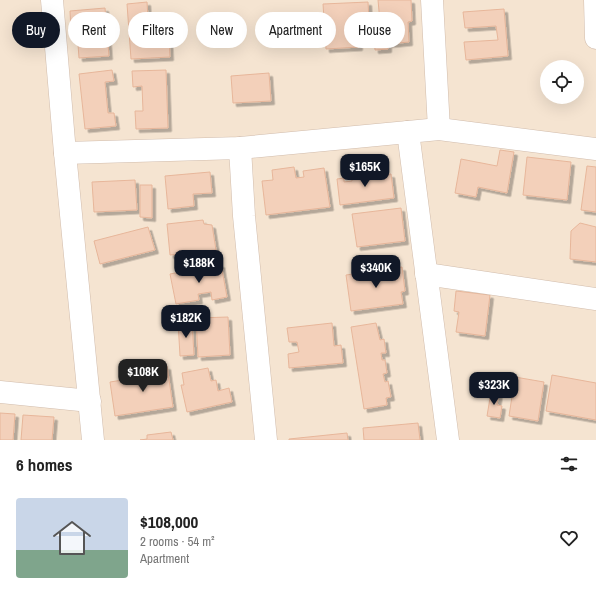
<!DOCTYPE html>
<meta charset="utf-8">
<style>
body{margin:0;font-family:"Archivo Narrow",sans-serif;background:#f6f6f6;color:#222;height:100vh;display:flex;flex-direction:column;font-size:15px;white-space:nowrap}
*{box-sizing:border-box;margin:0}
p{font-size:13px;color:#767676}
.icon{flex:none;width:22px;height:22px;fill:none;stroke:currentColor;stroke-width:2;stroke-linecap:round;stroke-linejoin:round}
.map{position:relative;height:440px;overflow:hidden}
.panel{display:flex;flex-direction:column;background:#fff;flex:1}
.panel>*{flex:none}
.banner{position:absolute;left:12px;top:12px;width:572px;height:36px;display:flex;gap:8px}
.buttons{position:absolute;left:540px;top:60px;display:grid;gap:8px}
.buttons a{display:grid;place-items:center;width:44px;height:44px;border-radius:50%;background:#fff;box-shadow:0 4px 16px #0002;font-size:20px}
.price{position:absolute;translate:-50% -34px;padding:0 9px;border-radius:8px;background:#111827;color:#fff;font-size:13px;line-height:26px;filter:drop-shadow(0 1px 2px #0008)}
.price::after{content:'';position:absolute;left:50%;top:24px;width:12px;height:9px;margin-left:-6px;background:inherit;clip-path:polygon(0 0,100% 0,50% 100%)}
.price.on{background:#222;color:#fff}
ul{padding:0;list-style:none}
li{display:flex;align-items:center;gap:12px;height:100px;padding:0 16px}
li+li{border-top:1px solid #e0e0e0}
li span{display:grid;place-items:center;flex:none;width:112px;height:80px;border-radius:4px;color:#555}
li>.icon{margin-inline-start:auto}
span .icon{width:48px;height:48px;fill:#fffc;stroke-width:1}
li b{font-size:17px}
h2{display:flex;justify-content:space-between;align-items:center;height:48px;padding:0 16px;font-size:17px}
.pill{padding:0 14px;border-radius:18px;background:#fff;box-shadow:0 4px 16px #0002;font-size:14px;line-height:36px}
.pill.on{background:#111827;color:#fff}
.map>svg:first-child{display:block}
.residential{fill:#f5e4d1;fill-rule:evenodd}
.building{fill:#f3d0ba;stroke:#e7b69a;filter:url(#shadow)}
.lines{fill:none;stroke-linecap:round;stroke-linejoin:round}
.minor-casing{stroke:#d1bcac;stroke-width:23}
.minor{stroke:#fff;stroke-width:22}
</style>
<div class="map">
<svg width="596" height="440" viewBox="0 0 596 440">
<defs>
<filter id="shadow"><feDropShadow dx="3.5" dy="3.5" stdDeviation="0" flood-color="#0004"/></filter>
</defs>
<rect width="100%" height="100%" fill="#fdf3e3"/>
<path class="residential" d="M0,0H596V440H0ZM547,67H577V97H547Z"/>
<g class="building">
<polygon points="378,0 411,0 412,21 408,22 409,42 388,44 388,49 375,50 373,23 380,22"/>
<polygon points="147,2 148,18 168,17 170,57 131,59 127,4"/>
<polygon points="368,2 369,21 358,21 359,47 326,49 323,4"/>
<polygon points="105,8 109,56 79,58 77,31 71,31 70,11"/>
<polygon points="504,9 508,56 466,60 464,42 498,40 496,26 465,28 463,12"/>
<polygon points="112,70 114,81 105,82 108,113 114,113 116,126 85,129 79,74"/>
<polygon points="166,70 168,128 136,129 135,111 143,111 142,86 133,87 132,71"/>
<polygon points="269,73 271,101 233,103 231,76"/>
<polygon points="500,150 514,152 507,193 478,187 476,197 455,193 461,159 497,166"/>
<polygon points="527,157 571,162 567,200 523,195"/>
<polygon points="587,166 596,167 596,212 581,210"/>
<polygon points="294,167 296,178 304,177 303,171 324,168 330,207 266,215 262,181 273,180 272,170"/>
<polygon points="373,171 374,179 382,178 381,175 391,174 394,198 340,205 337,179 344,178 344,182 352,181 351,174"/>
<polygon points="210,172 212,193 193,194 194,206 168,209 165,176"/>
<polygon points="135,180 137,210 94,212 92,182"/>
<polygon points="140,185 152,185 152,218 140,217"/>
<polygon points="401,208 405,241 357,247 352,214"/>
<polygon points="203,220 204,224 212,225 216,250 196,252 196,256 179,258 179,254 170,255 167,224"/>
<polygon points="580,223 596,227 596,262 570,259 571,231"/>
<polygon points="148,227 155,250 100,264 94,241"/>
<polygon points="221,264 227,297 212,300 211,292 198,294 199,300 176,304 170,274"/>
<polygon points="402,267 405,291 401,292 403,304 351,311 346,275"/>
<polygon points="456,291 490,295 485,336 456,332 459,312 454,311"/>
<polygon points="228,317 230,355 198,357 196,318"/>
<polygon points="178,322 192,322 194,355 180,356"/>
<polygon points="332,323 334,346 341,345 343,363 289,368 288,354 299,352 297,342 289,342 287,328"/>
<polygon points="376,323 380,340 384,339 386,353 381,353 382,360 385,360 387,373 383,374 385,382 388,381 391,397 386,398 387,405 364,409 351,327"/>
<polygon points="167,366 173,407 115,416 110,382 148,376 147,369"/>
<polygon points="208,368 211,381 216,380 218,391 229,388 232,402 187,412 181,385 184,385 182,373"/>
<polygon points="552,375 596,383 596,420 546,411"/>
<polygon points="515,377 544,382 538,421 509,416"/>
<polygon points="491,392 499,393 497,405 502,406 500,418 487,416"/>
<polygon points="0,413 15,414 13,440 0,440"/>
<polygon points="23,415 54,417 52,440 21,440"/>
<polygon points="418,423 420,440 364,440 363,428"/>
<polygon points="171,432 173,440 140,440 147,439 147,435"/>
<polygon points="347,433 348,440 289,440 289,439"/>
</g>
<g class="lines">
<g class="minor-casing">
<g id="minor">
<polyline points="52,0 65,153 93,440"/>
<polyline points="432,0 439,129"/>
<polyline points="595,0 596,38"/>
<polyline points="240,148 244,216 266,440"/>
<polyline points="65,153 240,148 408,132"/>
<polyline points="426,274 596,299"/>
<polyline points="0,392 90,401"/>
<polyline points="448,440 408,132 439,129 596,149"/>
</g>
</g>
<use href="#minor" class="minor"/>
</g>
</svg>
<div class="buttons">
<a><svg class="icon" aria-label="locate" viewBox="0 0 24 24"><circle cx="12" cy="12" r="6"/><path d="M12 2v4M12 18v4M2 12h4M18 12h4"/></svg></a>
</div>
<b class="price" style="left:365px;top:188px">$165K</b>
<b class="price" style="left:199px;top:284px">$188K</b>
<b class="price" style="left:376px;top:289px">$340K</b>
<b class="price" style="left:186px;top:339px">$182K</b>
<b class="price on" style="left:143px;top:393px">$108K</b>
<b class="price" style="left:494px;top:406px">$323K</b>
<div class="banner">
<a class="pill on">Buy</a>
<a class="pill">Rent</a>
<a class="pill">Filters</a>
<a class="pill">New</a>
<a class="pill">Apartment</a>
<a class="pill">House</a>
</div>
</div>
<section class="panel">
<h2>6 homes<svg class="icon" aria-label="filters" viewBox="0 0 24 24"><path d="M4 7h16M4 17h16"/><circle cx="9" cy="7" r="2"/><circle cx="15" cy="17" r="2"/></svg></h2>
<ul>
<li><span style="background:linear-gradient(#c9d6e8 65%,#7fa58c 0)"><svg class="icon" aria-label="home" viewBox="0 0 24 24"><path d="M3 11l9-7 9 7M6 9v11h12V9"/></svg></span><div><b>$108,000</b><p>2 rooms · 54 m²</p><p>Apartment</p></div><svg class="icon" aria-label="heart" viewBox="0 0 24 24"><path d="M12 20l-8-8c-3-5 5-10 8-4 3-6 11-1 8 4z"/></svg></li>
</ul>
</section>
